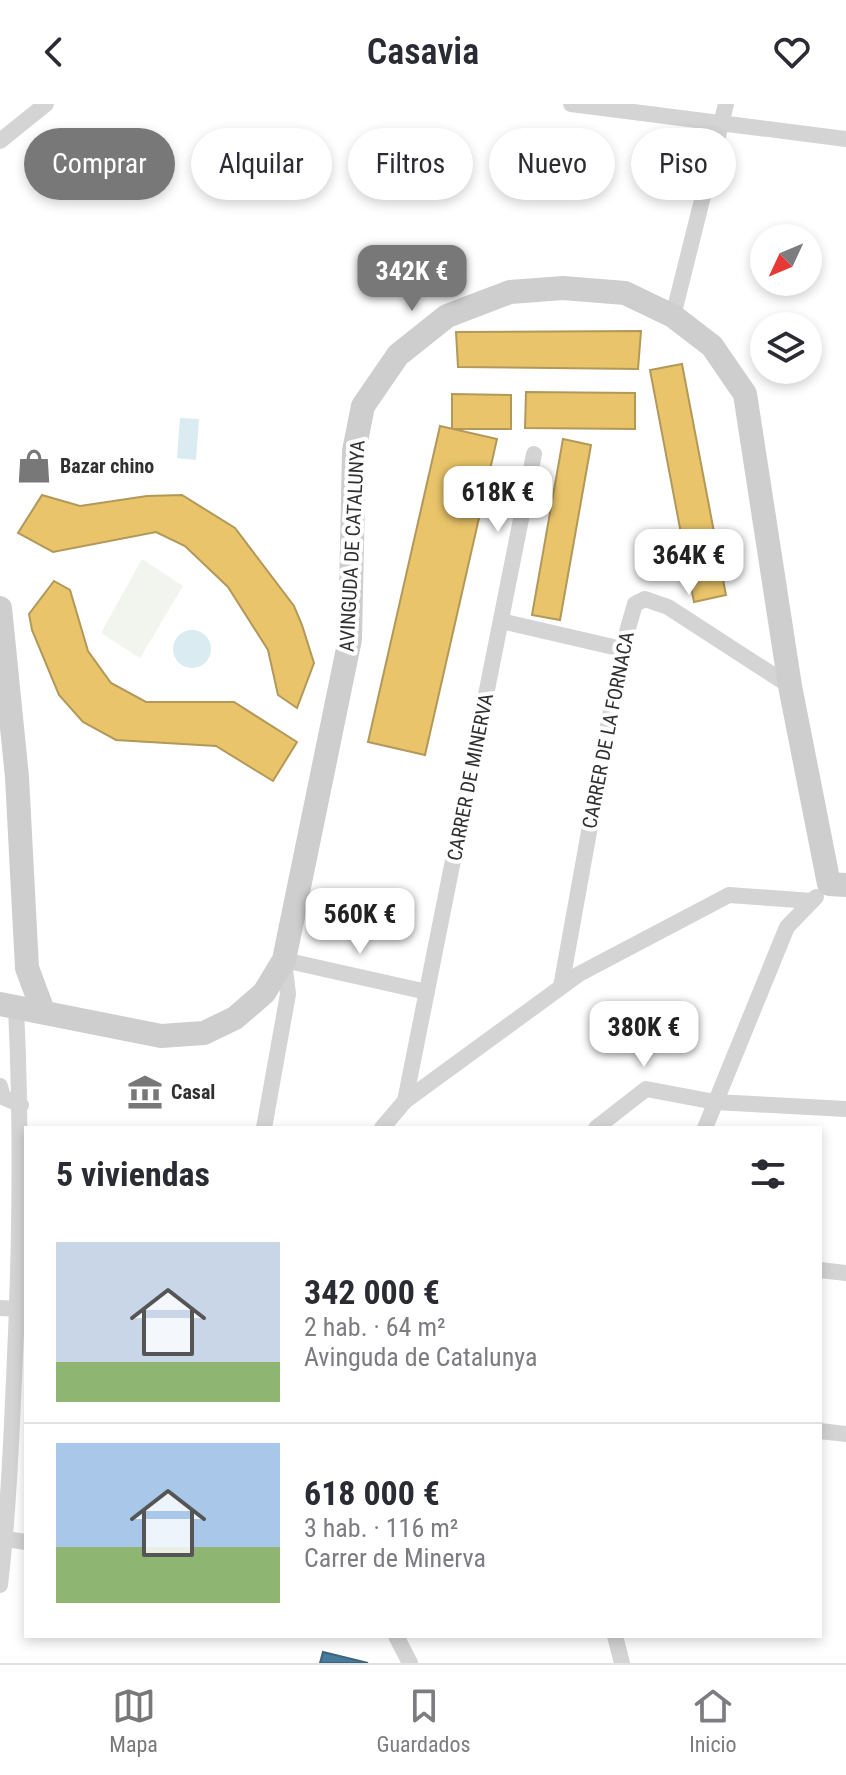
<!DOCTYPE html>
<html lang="es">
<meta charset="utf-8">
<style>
body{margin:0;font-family:"Roboto Condensed",sans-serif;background:#f7f7f7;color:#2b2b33;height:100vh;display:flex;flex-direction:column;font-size:30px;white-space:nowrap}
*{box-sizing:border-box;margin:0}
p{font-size:26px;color:#7c7c81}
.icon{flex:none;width:44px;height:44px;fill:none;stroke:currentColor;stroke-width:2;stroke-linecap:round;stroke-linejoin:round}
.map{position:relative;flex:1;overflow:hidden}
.panel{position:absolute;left:24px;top:1022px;width:798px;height:512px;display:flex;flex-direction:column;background:#fff;border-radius:0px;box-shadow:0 4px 12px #0003}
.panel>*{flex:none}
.banner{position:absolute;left:24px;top:24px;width:798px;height:72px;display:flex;gap:16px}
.needle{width:52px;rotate:226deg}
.fabs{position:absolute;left:750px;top:120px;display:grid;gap:16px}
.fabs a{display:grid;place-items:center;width:72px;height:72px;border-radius:50%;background:#fff;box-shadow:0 4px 12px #0003;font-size:40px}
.price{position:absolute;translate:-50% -68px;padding:0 18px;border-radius:16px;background:#fff;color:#222;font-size:26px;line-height:52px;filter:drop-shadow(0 2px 4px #0008)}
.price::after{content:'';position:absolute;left:50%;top:48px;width:24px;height:18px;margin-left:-12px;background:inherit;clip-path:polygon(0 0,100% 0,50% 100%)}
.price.on{background:#787878;color:#fff}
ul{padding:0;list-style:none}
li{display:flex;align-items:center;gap:24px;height:200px;padding:0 32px}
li+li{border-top:2px solid #e1e1e2}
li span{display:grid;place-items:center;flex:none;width:224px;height:160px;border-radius:0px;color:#555}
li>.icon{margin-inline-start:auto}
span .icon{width:96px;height:96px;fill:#fffc;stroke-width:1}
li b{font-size:34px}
h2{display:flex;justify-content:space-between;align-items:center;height:96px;padding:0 32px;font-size:34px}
.chip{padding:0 28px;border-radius:36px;background:#fff;box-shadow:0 4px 12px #0003;font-size:28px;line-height:72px}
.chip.on{background:#787878;color:#fff}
header{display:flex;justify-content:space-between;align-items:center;height:104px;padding:0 32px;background:#fff;font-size:36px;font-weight:600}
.tabs{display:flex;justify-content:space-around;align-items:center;height:112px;border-top:2px solid #e1e1e2;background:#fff;font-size:22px;color:#7c7c81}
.tabs a{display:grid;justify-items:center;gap:4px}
.tabs .on{color:#787878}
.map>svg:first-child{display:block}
.green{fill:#f2f5ed}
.water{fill:#daebf2}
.homes{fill:#e9c46a;stroke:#b29859;stroke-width:2}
.public{fill:#457b9d;stroke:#3f647c;stroke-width:2}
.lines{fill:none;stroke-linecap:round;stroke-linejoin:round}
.street{stroke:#d4d4d4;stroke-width:16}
.secondary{stroke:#cecece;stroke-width:24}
.labels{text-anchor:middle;stroke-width:8;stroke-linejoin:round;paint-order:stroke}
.poi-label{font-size:20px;font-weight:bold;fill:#303030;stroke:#fff;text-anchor:start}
.street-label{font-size:20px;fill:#303030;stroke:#fff}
</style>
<header><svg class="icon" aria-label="back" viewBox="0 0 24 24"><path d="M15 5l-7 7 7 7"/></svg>Casavia<svg class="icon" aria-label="heart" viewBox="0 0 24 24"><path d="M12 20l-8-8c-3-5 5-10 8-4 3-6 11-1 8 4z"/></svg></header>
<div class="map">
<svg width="846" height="1559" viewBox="0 0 846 1559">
<rect width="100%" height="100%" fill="#fff"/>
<polygon class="green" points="142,455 183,482 140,554 101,529"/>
<g class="water">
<polygon points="180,314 199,315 196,356 177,354"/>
<circle cx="192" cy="545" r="19"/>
</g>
<g class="homes">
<polygon points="641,227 638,265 458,263 456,228"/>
<polygon points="682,260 726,491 694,498 650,266"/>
<polygon points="526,288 635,289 635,325 525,324"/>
<polygon points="452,290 511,291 511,325 452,325"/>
<polygon points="440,322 497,335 425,651 368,638"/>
<polygon points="563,335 591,341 560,516 532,511"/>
<polygon points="42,391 80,402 147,392 182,391 235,424 294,502 302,521 314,559 297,604 278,591 268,546 228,483 185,442 156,428 53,448 18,429"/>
<polygon points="54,477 70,486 88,547 111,579 146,598 234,598 297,638 273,677 216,642 116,636 83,618 59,591 32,526 29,510"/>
</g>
<polygon class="public" points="323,1548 368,1559 320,1559"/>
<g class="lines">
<g class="street">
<polyline points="571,0 846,35"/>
<polyline points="0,37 46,0"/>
<polyline points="673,212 726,0"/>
<polyline points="501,517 622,545"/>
<polyline points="561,883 622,545 635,500 645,495 668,503 790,582"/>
<polyline points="0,982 3,993 21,1001"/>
<polyline points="405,997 534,350"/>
<polyline points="264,1024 288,890 284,856 427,888"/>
<polyline points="382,1024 405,997 579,870 729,791 812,797"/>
<polyline points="596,1024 646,985 715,998 846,1005"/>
<polyline points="705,1024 787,823 816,793"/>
<polyline points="820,1166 846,1169"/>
<polyline points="0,1204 18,1205"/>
<polyline points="820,1327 846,1330"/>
<polyline points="6,1435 26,1438"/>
<path d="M0,1481C8,1412 11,1344 14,1275C20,1151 22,1028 16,904"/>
<polyline points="396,1532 410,1559"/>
<polyline points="615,1532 622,1559"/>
</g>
<g class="secondary">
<polyline points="0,504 17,673 27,864 43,907"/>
<polyline points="0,900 161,932 204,929 235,914 264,889 284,856 350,535 354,347 363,302 398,251 447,212 510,188 563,184 625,189 673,212 712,242 745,290 790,582 829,780 846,781"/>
</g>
</g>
<defs>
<g id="shop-bare" transform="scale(2.76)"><path d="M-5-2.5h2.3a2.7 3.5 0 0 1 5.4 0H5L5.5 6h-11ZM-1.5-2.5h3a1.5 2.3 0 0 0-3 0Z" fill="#787878" stroke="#fff" stroke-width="2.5" paint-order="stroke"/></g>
<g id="museum-bare" transform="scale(2.76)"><path d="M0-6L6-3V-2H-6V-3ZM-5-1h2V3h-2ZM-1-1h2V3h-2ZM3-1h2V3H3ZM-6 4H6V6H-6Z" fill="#787878" stroke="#fff" stroke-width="2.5" paint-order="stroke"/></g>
</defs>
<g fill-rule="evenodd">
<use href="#shop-bare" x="34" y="362"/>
<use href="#museum-bare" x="145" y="988"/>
</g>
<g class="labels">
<g class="poi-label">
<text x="60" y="369">Bazar chino</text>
<text x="171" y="995">Casal</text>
</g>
<g class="street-label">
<text transform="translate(352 442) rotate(-87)" y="7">AVINGUDA DE CATALUNYA</text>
<text transform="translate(608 626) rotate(-79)" y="7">CARRER DE LA FORNACA</text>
<text transform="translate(470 673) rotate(-79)" y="7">CARRER DE MINERVA</text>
</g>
</g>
</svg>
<div class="fabs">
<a><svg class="needle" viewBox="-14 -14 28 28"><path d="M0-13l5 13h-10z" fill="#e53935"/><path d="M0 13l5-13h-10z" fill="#7c7c81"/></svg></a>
<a><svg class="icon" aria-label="layers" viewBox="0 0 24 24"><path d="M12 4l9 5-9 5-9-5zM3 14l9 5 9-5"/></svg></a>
</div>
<b class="price on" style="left:412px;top:209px">342K €</b>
<b class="price" style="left:498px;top:430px">618K €</b>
<b class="price" style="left:689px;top:493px">364K €</b>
<b class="price" style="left:360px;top:852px">560K €</b>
<b class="price" style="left:644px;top:965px">380K €</b>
<div class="banner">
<a class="chip on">Comprar</a>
<a class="chip">Alquilar</a>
<a class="chip">Filtros</a>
<a class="chip">Nuevo</a>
<a class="chip">Piso</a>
</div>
<section class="panel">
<h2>5 viviendas<svg class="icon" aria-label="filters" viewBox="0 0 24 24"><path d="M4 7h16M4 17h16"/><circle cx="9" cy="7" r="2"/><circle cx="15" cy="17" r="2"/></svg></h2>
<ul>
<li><span style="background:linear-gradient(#c9d6e8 75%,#8fb573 0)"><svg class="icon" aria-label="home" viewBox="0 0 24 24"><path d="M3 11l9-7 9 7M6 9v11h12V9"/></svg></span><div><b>342 000 €</b><p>2 hab. · 64 m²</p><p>Avinguda de Catalunya</p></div></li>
<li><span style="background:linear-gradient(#a9c7e8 65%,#8fb573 0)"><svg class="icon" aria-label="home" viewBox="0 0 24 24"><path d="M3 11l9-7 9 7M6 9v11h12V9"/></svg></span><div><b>618 000 €</b><p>3 hab. · 116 m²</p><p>Carrer de Minerva</p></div></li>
</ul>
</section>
</div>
<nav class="tabs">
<a class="on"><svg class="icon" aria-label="map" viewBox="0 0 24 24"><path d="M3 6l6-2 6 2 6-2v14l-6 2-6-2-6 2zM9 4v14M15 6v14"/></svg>Mapa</a>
<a><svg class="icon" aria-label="saved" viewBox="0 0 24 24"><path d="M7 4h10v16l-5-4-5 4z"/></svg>Guardados</a>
<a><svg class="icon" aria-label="home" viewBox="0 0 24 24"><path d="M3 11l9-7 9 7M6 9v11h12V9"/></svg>Inicio</a>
</nav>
